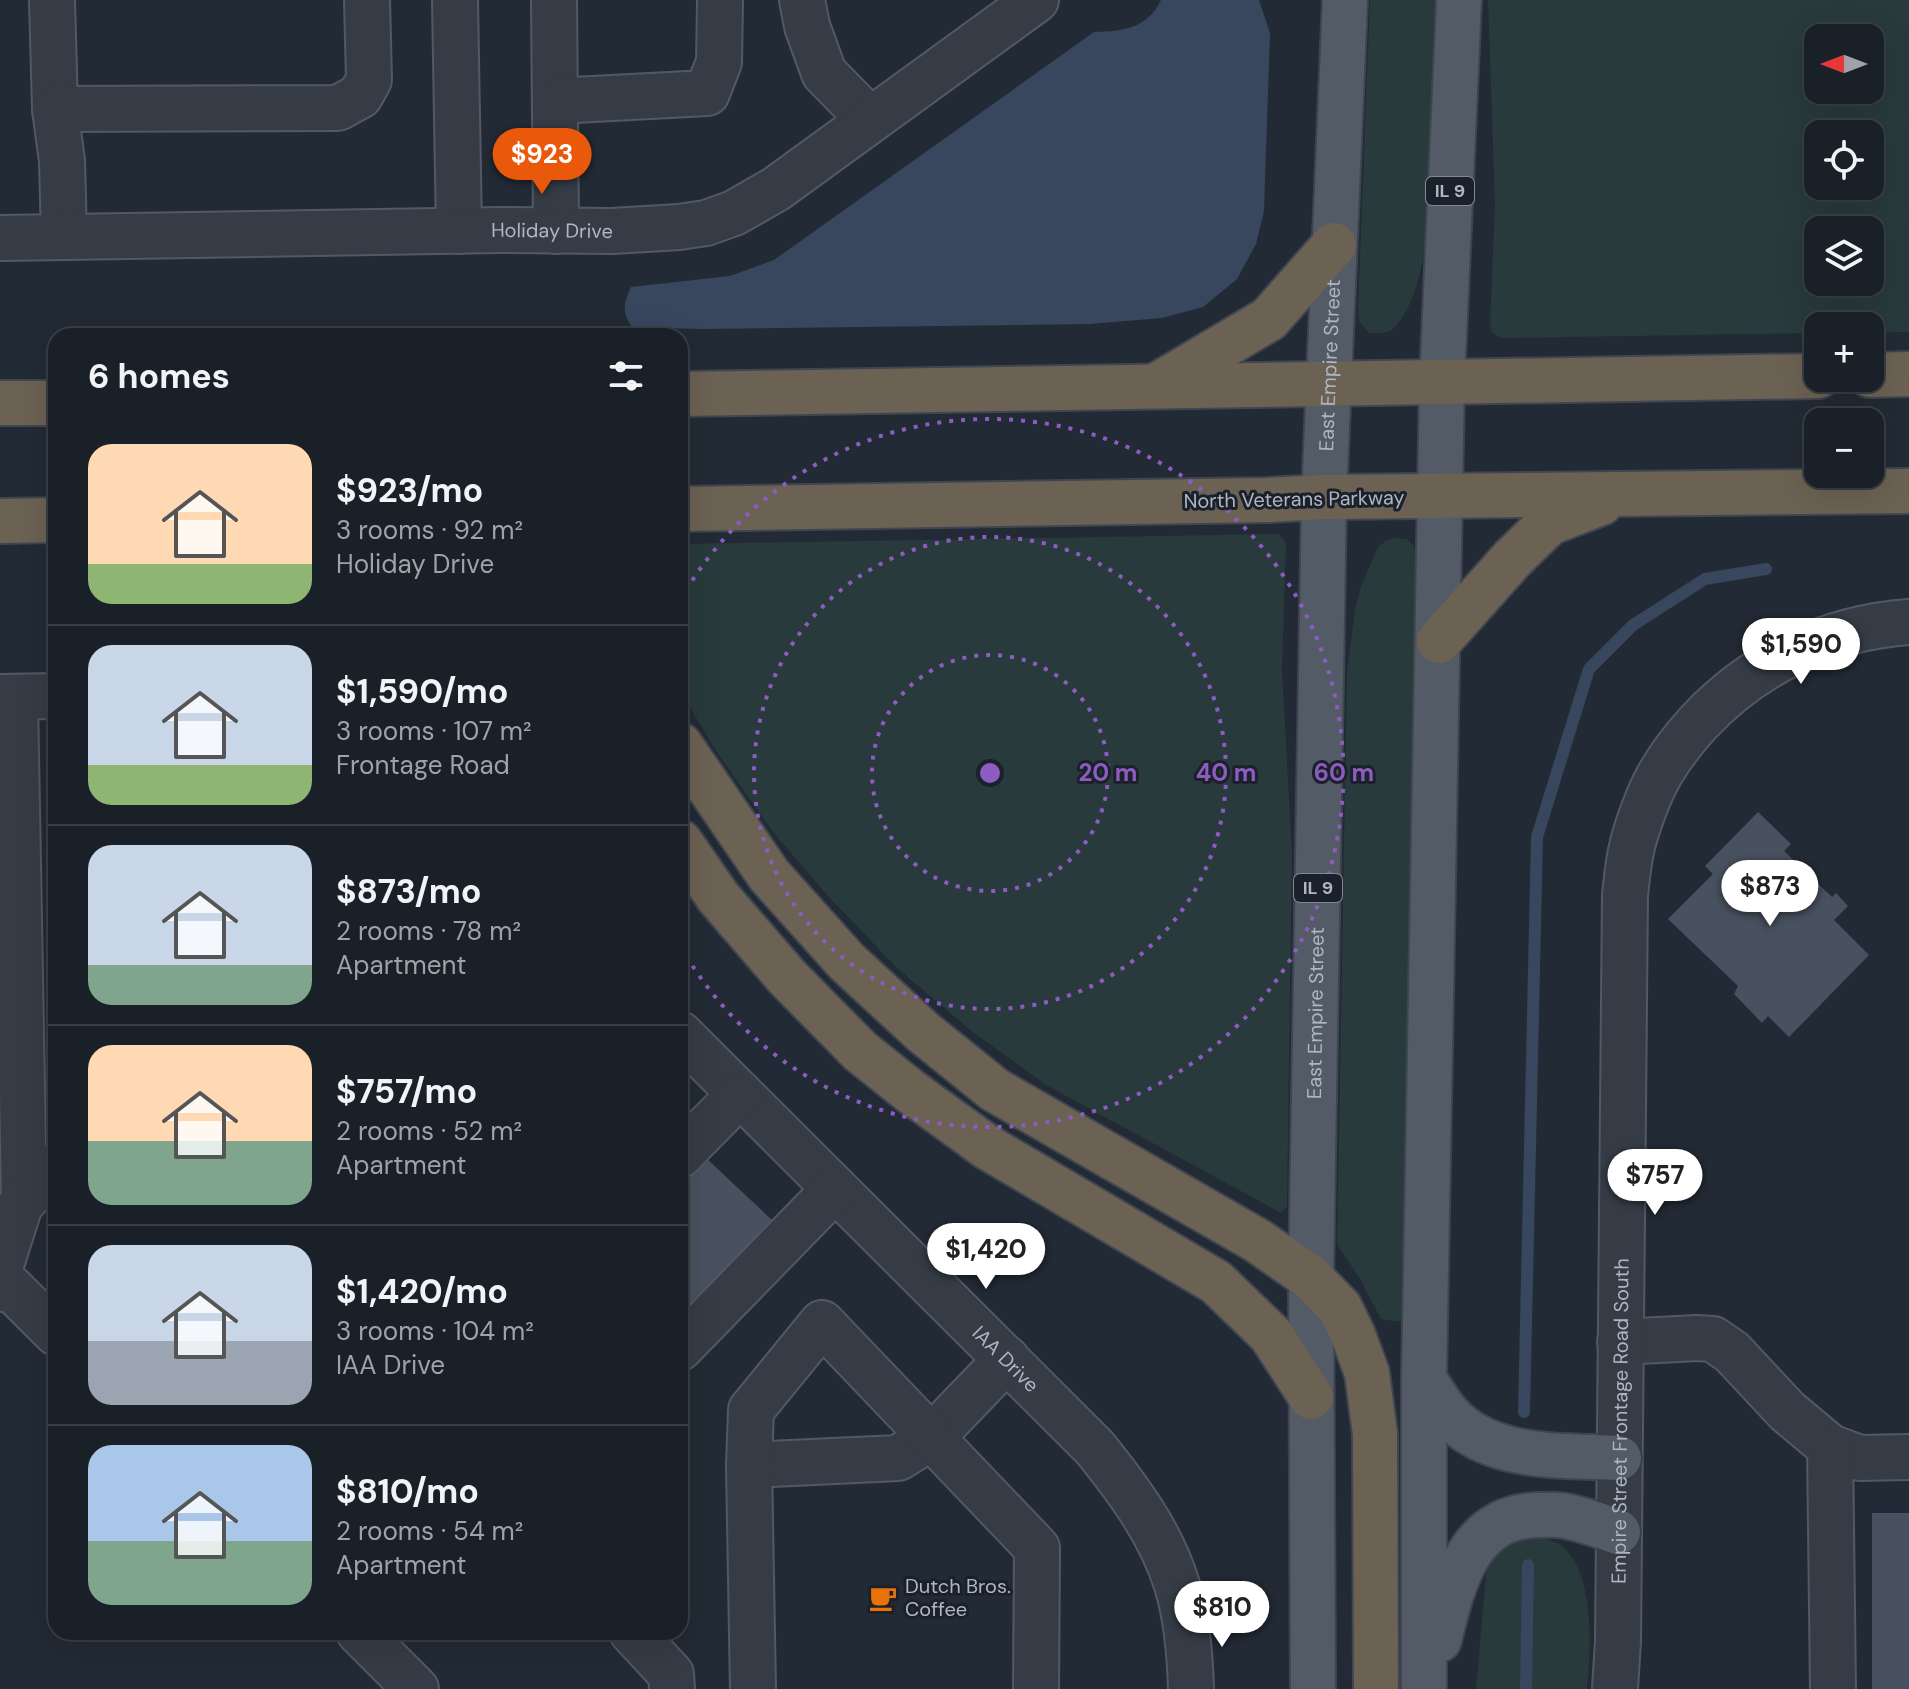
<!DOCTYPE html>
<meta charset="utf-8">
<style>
body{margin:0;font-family:"DM Sans",sans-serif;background:#232830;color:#f1f3f6;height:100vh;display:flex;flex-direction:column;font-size:30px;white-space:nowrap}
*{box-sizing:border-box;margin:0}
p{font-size:26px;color:#9fa3a8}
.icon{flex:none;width:44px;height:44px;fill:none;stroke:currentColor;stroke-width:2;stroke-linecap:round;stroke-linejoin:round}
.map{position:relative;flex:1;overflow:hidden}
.details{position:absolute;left:48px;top:328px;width:640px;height:1312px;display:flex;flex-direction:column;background:#1a2028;border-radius:24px;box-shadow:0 8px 32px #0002,0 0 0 2px #383e45}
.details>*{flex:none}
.needle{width:52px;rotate:270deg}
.buttons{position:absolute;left:1804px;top:24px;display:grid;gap:16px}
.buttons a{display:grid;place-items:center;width:80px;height:80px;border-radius:16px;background:#1a2028;box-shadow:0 8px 32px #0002,0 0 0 2px #383e45;font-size:40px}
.price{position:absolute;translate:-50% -68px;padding:0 18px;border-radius:28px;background:#fff;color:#222;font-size:26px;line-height:52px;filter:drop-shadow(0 2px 4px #0008)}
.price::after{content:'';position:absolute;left:50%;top:48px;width:24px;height:18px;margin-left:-12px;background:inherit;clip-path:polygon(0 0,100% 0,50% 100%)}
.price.active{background:#ea580c;color:#fff}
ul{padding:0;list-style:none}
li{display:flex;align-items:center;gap:24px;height:200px;padding:0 40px}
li+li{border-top:2px solid #383e45}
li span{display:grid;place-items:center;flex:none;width:224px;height:160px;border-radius:24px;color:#555}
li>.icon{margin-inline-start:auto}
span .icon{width:96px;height:96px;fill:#fffc;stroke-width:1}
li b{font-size:34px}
h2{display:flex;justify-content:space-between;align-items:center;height:96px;padding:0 40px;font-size:34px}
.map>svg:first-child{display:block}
.green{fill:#283a3b;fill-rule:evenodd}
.water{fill:#38475e}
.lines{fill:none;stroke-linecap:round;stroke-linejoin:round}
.stream{stroke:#38475e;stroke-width:12}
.building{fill:#48515f}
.minor-casing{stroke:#525964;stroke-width:48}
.major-casing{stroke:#3e4550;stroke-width:48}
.highway-casing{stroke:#3f4651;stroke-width:48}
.minor{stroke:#353c46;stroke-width:44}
.major{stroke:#535b66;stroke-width:44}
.highway{stroke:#6c6253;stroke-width:44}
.ring{fill:none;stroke:#8d5cc0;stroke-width:4;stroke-dasharray:4 8}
.labels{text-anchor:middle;stroke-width:6;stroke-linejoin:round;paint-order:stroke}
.shield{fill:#1b212b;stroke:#838995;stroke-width:2}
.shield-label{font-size:18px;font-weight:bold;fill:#afb6c3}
.street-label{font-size:20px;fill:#afb6c3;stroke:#1b212b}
.poi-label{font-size:20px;fill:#afb6c3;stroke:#1b212b;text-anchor:start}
.centre{fill:#8d5cc0;stroke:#1b212b;stroke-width:4}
.ring-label{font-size:24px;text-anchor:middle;font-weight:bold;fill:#8d5cc0;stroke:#1b212b;stroke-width:6;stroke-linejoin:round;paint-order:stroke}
</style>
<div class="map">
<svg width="1909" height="1689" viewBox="0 0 1909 1689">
<rect width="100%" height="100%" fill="#222a35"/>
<g class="green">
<path d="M1370,0H1436C1434,45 1433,90 1431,135C1429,188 1432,282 1397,325C1389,334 1380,334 1369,333L1359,321L1358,308Z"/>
<path d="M1488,0H1909V332H1870V326H1818V333L1501,338L1492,332L1490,324L1495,205ZM1818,38H1870V90H1818ZM1818,134H1870V186H1818ZM1818,230H1870V282H1818Z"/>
<polygon points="1279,534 1286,543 1282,670 1292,853 1287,1207 1281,1213 1046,1085 970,1030 896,967 828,896 773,832 716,751 680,691 680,544"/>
<polygon points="1397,538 1407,539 1414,546 1417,563 1403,1322 1381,1319 1360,1279 1337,1244 1347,671 1355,610 1361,586 1378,547 1387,540"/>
<path d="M1522,1536C1534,1537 1548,1537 1559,1544C1596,1570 1591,1650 1587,1689H1476L1486,1575C1494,1549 1497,1546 1522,1536Z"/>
</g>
<path class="water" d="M1161,0H1259L1270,33L1264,211L1256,244L1237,279L1203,307L1162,318L1090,324L702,329L632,327C621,310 624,304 631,287L730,276L774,260L1094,32C1123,31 1147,29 1161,0Z"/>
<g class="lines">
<g class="stream">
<polyline points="1524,1412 1537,837 1589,669 1633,625 1705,579 1766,569"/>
<polyline points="1526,1689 1528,1565"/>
</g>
</g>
<g class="building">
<polygon points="1758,812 1791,844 1784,851 1832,897 1836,893 1848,906 1834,920 1869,955 1789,1037 1768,1016 1762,1023 1734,994 1738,986 1668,919 1713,874 1705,866"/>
<polygon points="49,854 56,854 56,958 51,958"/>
<polygon points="704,1156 775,1223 680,1325 680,1181"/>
<rect x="1872" y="1513" width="37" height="176"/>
</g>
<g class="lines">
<g class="minor-casing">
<g id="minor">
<polyline points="52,0 55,109"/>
<polyline points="455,0 459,231"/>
<polyline points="554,0 556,231"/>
<polyline points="802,0 807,26 824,73 870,120"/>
<polyline points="555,101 707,93 719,62 720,0"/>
<polyline points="64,237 62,161 55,109 338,108 360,96 369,80 367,0"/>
<path id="s1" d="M0,238L499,230L612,231L679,227L706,223L734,213L776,189L1036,0"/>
<polyline points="0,697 56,696"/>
<polyline points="15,697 24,1200"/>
<path id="s2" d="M680,1034L1095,1448C1128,1489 1161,1533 1177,1585C1187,1618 1190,1655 1191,1689"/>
<polyline points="680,1155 740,1094"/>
<polyline points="0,1268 20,1205 56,1165"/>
<polyline points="0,1289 11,1288 56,1333"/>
<polyline points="1620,1342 1697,1338 1713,1339 1732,1352 1787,1411 1830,1447 1860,1458 1909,1457"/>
<polyline points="680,1348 835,1189"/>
<polyline points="1830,1447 1833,1689"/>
<polyline points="749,1465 898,1458 932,1437 1007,1359"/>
<polyline points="359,1632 416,1689"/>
<polyline points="632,1632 671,1674 672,1689"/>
<polyline points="753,1689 749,1465 751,1410 822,1323 1037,1548 1036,1689"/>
<path id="s3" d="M1615,1689L1618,1641L1625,895C1627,879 1628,862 1632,847C1636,829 1643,811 1650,794C1661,768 1679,744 1698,723C1754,663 1827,628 1909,622"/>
</g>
</g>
<g class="major-casing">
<g id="major">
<path d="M1424,1379C1432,1391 1439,1404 1449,1415C1490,1461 1563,1455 1619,1458"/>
<path d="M1439,1640C1453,1583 1468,1514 1541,1515C1549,1515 1557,1514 1565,1516C1583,1519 1601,1526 1618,1532"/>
<path id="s4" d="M1313,1689L1311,1278L1324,497L1345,0"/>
<polyline points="1424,1689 1424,1379 1442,382 1459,0"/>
</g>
</g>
<g class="highway-casing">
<g id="highway">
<polyline points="1870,375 1909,374"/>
<polyline points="1156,386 1269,319 1334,245"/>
<polyline points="680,394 1818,376"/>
<polyline points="0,403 56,403"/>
<polyline points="680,509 1268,500 1324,497 1909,491"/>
<polyline points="0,521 56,520"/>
<polyline points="1439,641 1513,558 1549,523 1601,503"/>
<polyline points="680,745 769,875 847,962 923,1032 995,1090 1258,1241 1311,1278 1340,1308 1353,1335 1367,1373 1375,1434 1376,1689"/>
<polyline points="680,842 718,897 787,977 860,1051 910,1091 987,1147 1216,1282 1271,1335 1311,1397"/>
</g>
</g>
<use href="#minor" class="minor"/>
<use href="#major" class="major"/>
<use href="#highway" class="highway"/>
</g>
<g class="ring">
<circle cx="990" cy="773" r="118"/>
<circle cx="990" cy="773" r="236"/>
<path d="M680 601A354 354 0 1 1 680 945"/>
</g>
<defs>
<g id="cafe-bare" transform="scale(2.16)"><path d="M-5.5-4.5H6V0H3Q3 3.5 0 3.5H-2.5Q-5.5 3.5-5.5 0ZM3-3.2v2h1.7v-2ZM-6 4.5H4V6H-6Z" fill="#e8710a" stroke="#1b212b" stroke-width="2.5" paint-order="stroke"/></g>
</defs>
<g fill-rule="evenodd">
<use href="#cafe-bare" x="883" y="1598"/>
</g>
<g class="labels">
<g class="shield">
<rect x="1426" y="177" width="48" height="28" rx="6"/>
<rect x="1294" y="874" width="48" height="28" rx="6"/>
</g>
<g class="shield-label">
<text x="1450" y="197">IL 9</text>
<text x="1318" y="894">IL 9</text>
</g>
<g class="street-label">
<text dy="7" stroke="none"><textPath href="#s1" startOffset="552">Holiday Drive</textPath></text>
<text dy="7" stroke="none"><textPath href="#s4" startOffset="1324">East Empire Street</textPath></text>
<text transform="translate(1294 499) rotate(-1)" y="7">North Veterans Parkway</text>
<text dy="7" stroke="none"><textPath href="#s4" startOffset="676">East Empire Street</textPath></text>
<text dy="7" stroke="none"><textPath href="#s2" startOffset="460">IAA Drive</textPath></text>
<text dy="7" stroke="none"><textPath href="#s3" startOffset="268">Empire Street Frontage Road South</textPath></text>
</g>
<g class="poi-label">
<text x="905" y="1593">Dutch Bros.<tspan x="905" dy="23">Coffee</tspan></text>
</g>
</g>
<circle cx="990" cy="773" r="12" class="centre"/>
<g class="ring-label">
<text x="1108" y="781">20 m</text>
<text x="1226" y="781">40 m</text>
<text x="1344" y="781">60 m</text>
</g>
</svg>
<div class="buttons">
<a><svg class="needle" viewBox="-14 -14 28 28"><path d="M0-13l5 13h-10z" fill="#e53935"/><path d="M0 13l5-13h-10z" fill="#9fa3a8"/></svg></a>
<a><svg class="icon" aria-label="locate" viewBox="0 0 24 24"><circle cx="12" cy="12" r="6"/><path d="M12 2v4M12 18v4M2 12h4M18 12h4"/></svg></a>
<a><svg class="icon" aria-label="layers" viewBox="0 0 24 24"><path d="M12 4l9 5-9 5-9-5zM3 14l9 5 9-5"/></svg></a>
<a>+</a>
<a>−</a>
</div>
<b class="price active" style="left:542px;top:196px">$923</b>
<b class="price" style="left:1801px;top:686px">$1,590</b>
<b class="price" style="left:1770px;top:928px">$873</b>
<b class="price" style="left:1655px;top:1217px">$757</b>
<b class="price" style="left:986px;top:1291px">$1,420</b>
<b class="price" style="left:1222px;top:1649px">$810</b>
<section class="details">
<h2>6 homes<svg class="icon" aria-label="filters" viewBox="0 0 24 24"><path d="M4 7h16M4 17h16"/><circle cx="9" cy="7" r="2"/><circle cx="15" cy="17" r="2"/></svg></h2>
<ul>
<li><span style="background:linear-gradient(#ffd9b3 75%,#8fb573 0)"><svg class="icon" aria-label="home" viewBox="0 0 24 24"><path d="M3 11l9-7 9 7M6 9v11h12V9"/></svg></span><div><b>$923/mo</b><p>3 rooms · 92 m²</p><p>Holiday Drive</p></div></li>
<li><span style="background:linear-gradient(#c9d6e8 75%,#8fb573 0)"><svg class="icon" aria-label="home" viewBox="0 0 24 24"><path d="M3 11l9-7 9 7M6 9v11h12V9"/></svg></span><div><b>$1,590/mo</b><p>3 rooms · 107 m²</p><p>Frontage Road</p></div></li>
<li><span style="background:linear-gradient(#c9d6e8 75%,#7fa58c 0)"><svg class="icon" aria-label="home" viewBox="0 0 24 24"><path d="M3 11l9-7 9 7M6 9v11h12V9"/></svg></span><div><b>$873/mo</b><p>2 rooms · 78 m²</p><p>Apartment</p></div></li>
<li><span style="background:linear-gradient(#ffd9b3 60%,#7fa58c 0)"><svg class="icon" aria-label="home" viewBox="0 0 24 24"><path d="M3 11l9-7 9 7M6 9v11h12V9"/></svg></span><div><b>$757/mo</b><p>2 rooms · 52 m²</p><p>Apartment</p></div></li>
<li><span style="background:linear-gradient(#c9d6e8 60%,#9aa5b1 0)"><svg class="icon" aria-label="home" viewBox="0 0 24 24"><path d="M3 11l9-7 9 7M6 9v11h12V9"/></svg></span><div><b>$1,420/mo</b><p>3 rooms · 104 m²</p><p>IAA Drive</p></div></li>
<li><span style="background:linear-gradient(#a9c7e8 60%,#7fa58c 0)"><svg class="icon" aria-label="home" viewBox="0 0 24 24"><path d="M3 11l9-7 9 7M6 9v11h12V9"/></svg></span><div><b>$810/mo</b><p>2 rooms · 54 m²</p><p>Apartment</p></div></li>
</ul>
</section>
</div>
